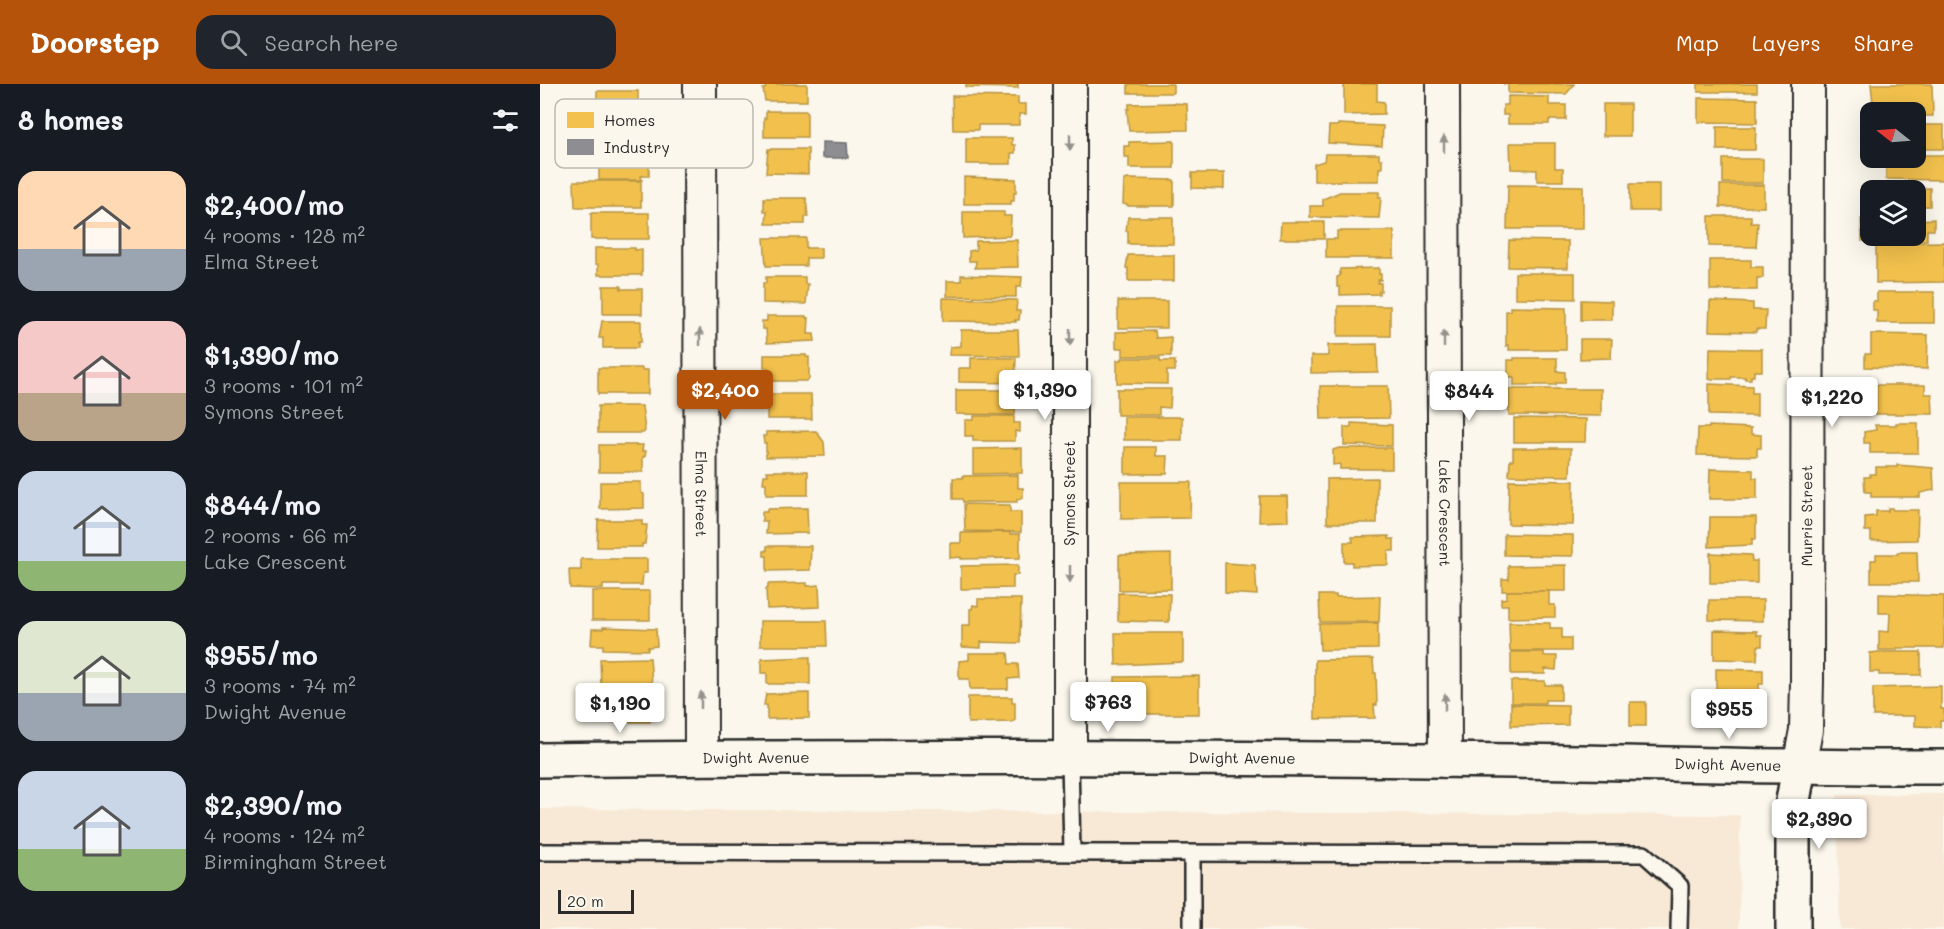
<!DOCTYPE html>
<meta charset="utf-8">
<style>
body{margin:0;font-family:Mali,sans-serif;background:#20242c;color:#f1f3f6;height:100vh;display:flex;flex-direction:column;font-size:22px;white-space:nowrap}
*{box-sizing:border-box;margin:0}
p{font-size:20px;color:#9ea1a6}
.icon{flex:none;width:33px;height:33px;fill:none;stroke:currentColor;stroke-width:2;stroke-linecap:round;stroke-linejoin:round}
.map{position:relative;flex:1;overflow:hidden}
.panel{display:flex;flex-direction:column;background:#171b24;width:540px}
.panel>*{flex:none}
.needle{width:39px;rotate:287deg}
.controls{position:absolute;left:1320px;top:18px;display:grid;gap:12px}
.controls a{display:grid;place-items:center;width:66px;height:66px;border-radius:12px;background:#171b24;box-shadow:0 6px 24px #0002;font-size:30px}
.scale{position:absolute;left:18px;bottom:15px;width:76px;box-sizing:border-box;padding-left:6px;border:3px solid #2b2b2b;border-top:0;font-size:16px;line-height:21px;white-space:nowrap;color:#2b2b2b;-webkit-text-stroke:4px #fbf7ec;paint-order:stroke}
.price{position:absolute;translate:-50% -51px;padding:0 14px;border-radius:6px;background:#fff;color:#222;font-size:20px;line-height:39px;filter:drop-shadow(0 2px 3px #0008)}
.price::after{content:'';position:absolute;left:50%;top:36px;width:18px;height:14px;margin-left:-9px;background:inherit;clip-path:polygon(0 0,100% 0,50% 100%)}
.price.current{background:#b45309;color:#fff}
ul{padding:0;list-style:none}
li{display:flex;align-items:center;gap:18px;height:150px;padding:0 18px}
li span{display:grid;place-items:center;flex:none;width:168px;height:120px;border-radius:18px;color:#555}
li>.icon{margin-inline-start:auto}
span .icon{width:72px;height:72px;fill:#fffc;stroke-width:1}
li b{font-size:26px}
h2{display:flex;justify-content:space-between;align-items:center;height:72px;padding:0 18px;font-size:26px}
header{display:flex;align-items:center;gap:36px;box-sizing:border-box;height:84px;padding:0 30px;background:#b45309;color:#fff}
header strong{font-size:28px}
nav{display:flex;gap:33px;margin-inline-start:auto;font-size:21px}
.search{width:420px;height:54px;background:#20242c;display:flex;align-items:center;gap:15px;box-sizing:border-box;padding:0 21px;border-radius:18px;color:#9ea1a6;font-size:22px}
main{display:flex;flex:1;min-height:0}
.map>svg:first-child{display:block}
.built{fill:#f8e9d6}
.homes{fill:#f2c14e;stroke:#b69444;stroke-width:1.5}
.industry{fill:#8d8d92;stroke:#707073;stroke-width:1.5}
.lines{fill:none;stroke-linecap:round;stroke-linejoin:round}
.lane-casing{stroke:#2b2b2b;stroke-width:20}
.street-casing{stroke:#2b2b2b;stroke-width:36}
.secondary-casing{stroke:#2b2b2b;stroke-width:38}
.lane{stroke:#fbf7ec;stroke-width:15}
.street{stroke:#fbf7ec;stroke-width:32}
.secondary{stroke:#fbf7ec;stroke-width:33}
.oneway{fill:#93918c}
.labels{text-anchor:middle;stroke-width:6;stroke-linejoin:round;paint-order:stroke}
.street-label{font-size:15px;fill:#2b2b2b;stroke:#fbf7ec}
.key{fill:#fbf7ec;stroke:#bdbab2;stroke-width:1.5}
.key-label{font-size:16px;fill:#2b2b2b}
</style>
<header>
<strong>Doorstep</strong>
<div class="search"><svg class="icon" aria-label="search" viewBox="0 0 24 24"><circle cx="10" cy="10" r="6"/><path d="M15 15l6 6"/></svg>Search here</div>
<nav><a>Map</a><a>Layers</a><a>Share</a></nav>
</header>
<main>
<section class="panel">
<h2>8 homes<svg class="icon" aria-label="filters" viewBox="0 0 24 24"><path d="M4 7h16M4 17h16"/><circle cx="9" cy="7" r="2"/><circle cx="15" cy="17" r="2"/></svg></h2>
<ul>
<li><span style="background:linear-gradient(#ffd9b3 65%,#9aa5b1 0)"><svg class="icon" aria-label="home" viewBox="0 0 24 24"><path d="M3 11l9-7 9 7M6 9v11h12V9"/></svg></span><div><b>$2,400/mo</b><p>4 rooms · 128 m²</p><p>Elma Street</p></div></li>
<li><span style="background:linear-gradient(#f6c9c9 60%,#b9a48a 0)"><svg class="icon" aria-label="home" viewBox="0 0 24 24"><path d="M3 11l9-7 9 7M6 9v11h12V9"/></svg></span><div><b>$1,390/mo</b><p>3 rooms · 101 m²</p><p>Symons Street</p></div></li>
<li><span style="background:linear-gradient(#c9d6e8 75%,#8fb573 0)"><svg class="icon" aria-label="home" viewBox="0 0 24 24"><path d="M3 11l9-7 9 7M6 9v11h12V9"/></svg></span><div><b>$844/mo</b><p>2 rooms · 66 m²</p><p>Lake Crescent</p></div></li>
<li><span style="background:linear-gradient(#dfe7d0 60%,#9aa5b1 0)"><svg class="icon" aria-label="home" viewBox="0 0 24 24"><path d="M3 11l9-7 9 7M6 9v11h12V9"/></svg></span><div><b>$955/mo</b><p>3 rooms · 74 m²</p><p>Dwight Avenue</p></div></li>
<li><span style="background:linear-gradient(#c9d6e8 65%,#8fb573 0)"><svg class="icon" aria-label="home" viewBox="0 0 24 24"><path d="M3 11l9-7 9 7M6 9v11h12V9"/></svg></span><div><b>$2,390/mo</b><p>4 rooms · 124 m²</p><p>Birmingham Street</p></div></li>
</ul>
</section>
<div class="map">
<svg width="1404" height="845" viewBox="0 0 1404 845">
<rect width="100%" height="100%" fill="#fbf7ec"/>
<filter id="ink" filterUnits="userSpaceOnUse"><feTurbulence type="fractalNoise" baseFrequency=".0167" numOctaves="2"/><feDisplacementMap in="SourceGraphic" scale="12" xChannelSelector="R" yChannelSelector="G"/><feConvolveMatrix kernelMatrix="1 2 1 2 8 2 1 2 1" color-interpolation-filters="sRGB"/></filter>
<g filter="url(#ink)">
<g class="built">
<polygon points="1404,710 1404,845 1300,845 1297,711"/>
<polygon points="0,725 1200,731 1199,845 0,845"/>
</g>
<g class="homes">
<polygon points="227,0 267,0 267,17 225,17 223,5 225,5"/>
<polygon points="426,0 478,0 478,4 426,3"/>
<rect x="588" y="0" width="45" height="9"/>
<polygon points="804,0 837,0 837,17 844,18 844,30 804,31"/>
<polygon points="963,0 1034,0 1034,1 1026,10 968,9 968,0"/>
<rect x="1158" y="0" width="59" height="8"/>
<polygon points="1331,0 1392,0 1393,32 1376,32 1376,28 1334,28"/>
<polygon points="57,7 98,7 98,19 101,19 101,32 57,32"/>
<polygon points="412,12 478,13 478,20 486,20 486,30 479,30 479,41 438,41 438,46 413,46"/>
<polygon points="968,12 1009,13 1009,21 1026,21 1026,36 1009,36 1009,40 968,40 968,31 963,31 963,21 968,21"/>
<polygon points="1158,14 1217,15 1217,39 1158,38"/>
<polygon points="632,19 647,20 648,46 589,47 587,25 589,25 589,20"/>
<rect x="1063" y="20" width="27" height="32"/>
<polygon points="226,27 267,27 267,53 224,53 224,34 226,34"/>
<polygon points="798,40 843,42 842,62 788,59 789,42 798,42"/>
<rect x="1376" y="41" width="28" height="24"/>
<polygon points="1177,43 1216,43 1215,66 1177,66"/>
<polygon points="426,54 472,54 472,61 475,61 475,69 471,69 471,80 426,80"/>
<polygon points="634,57 634,84 589,84 589,73 584,73 584,62 589,62 589,58"/>
<polygon points="970,59 1015,59 1015,84 1023,84 1023,97 997,97 997,86 971,85"/>
<polygon points="228,65 268,65 268,90 226,89"/>
<polygon points="101,69 101,73 109,73 109,92 101,92 102,96 59,96 59,70"/>
<polygon points="785,70 839,70 839,75 842,75 842,84 839,84 839,97 774,97 774,80 784,77"/>
<polygon points="1376,71 1404,71 1404,96 1346,95 1346,74 1376,74"/>
<rect x="1183" y="75" width="40" height="24"/>
<polygon points="652,89 684,89 684,105 652,104"/>
<polygon points="424,93 476,95 476,109 474,109 474,117 471,117 471,120 424,120"/>
<polygon points="588,95 634,96 634,122 588,122 588,121 583,120 584,96"/>
<polygon points="34,97 101,97 101,123 35,123"/>
<rect x="1090" y="100" width="29" height="27"/>
<polygon points="968,101 1043,102 1043,145 967,145"/>
<rect x="1180" y="101" width="44" height="22"/>
<polygon points="1374,102 1374,105 1390,104 1390,122 1376,122 1376,106 1330,106 1330,126 1323,125 1322,104"/>
<polygon points="800,108 839,108 839,114 841,114 839,134 770,133 770,122 783,122 783,115"/>
<polygon points="224,114 266,114 268,133 265,133 265,140 226,140 227,127 224,127"/>
<polygon points="423,128 464,128 464,132 471,132 470,152 423,154"/>
<rect x="51" y="129" width="58" height="26"/>
<polygon points="1169,132 1211,132 1211,139 1218,139 1216,163 1169,162"/>
<polygon points="588,133 633,133 633,160 588,160 588,147 586,147"/>
<polygon points="1321,135 1330,135 1330,152 1376,152 1376,136 1394,135 1394,146 1387,146 1387,156 1322,157"/>
<polygon points="741,138 784,138 784,155 740,155"/>
<polygon points="797,147 854,147 854,174 786,174 786,155 797,155"/>
<polygon points="224,154 266,154 266,164 281,164 281,174 266,174 266,182 226,182"/>
<polygon points="477,156 478,183 435,184 436,177 429,177 429,167 436,166 436,157"/>
<polygon points="969,156 1028,157 1028,184 968,183"/>
<polygon points="1404,158 1404,198 1336,199 1336,159"/>
<polygon points="55,164 95,164 95,166 102,165 102,191 58,191 58,180 55,180"/>
<polygon points="588,171 634,171 634,197 588,197 588,184 586,184"/>
<polygon points="1170,176 1211,176 1211,183 1223,183 1223,194 1217,194 1217,206 1170,206"/>
<polygon points="839,184 839,190 841,190 841,196 838,196 838,199 841,199 841,207 839,207 839,210 800,211 800,203 797,203 797,193 800,192 800,185"/>
<polygon points="975,189 1035,189 1035,215 975,214"/>
<polygon points="421,191 482,193 481,203 476,203 476,213 407,212 407,197 421,197"/>
<polygon points="226,193 265,193 265,200 268,200 266,220 223,219 223,199 226,199"/>
<polygon points="63,202 81,202 81,205 102,205 102,230 63,230"/>
<polygon points="1337,208 1394,208 1394,239 1337,239 1337,226 1333,226 1333,217 1337,217"/>
<polygon points="403,214 477,216 476,227 480,227 479,236 475,236 476,238 403,237"/>
<polygon points="1041,216 1072,217 1072,236 1041,236"/>
<rect x="578" y="217" width="49" height="27"/>
<polygon points="1170,217 1213,219 1213,226 1226,226 1225,245 1216,245 1216,248 1169,247"/>
<rect x="798" y="222" width="52" height="30"/>
<polygon points="970,223 1026,224 1026,266 969,266 969,261 966,262 966,227 970,227"/>
<polygon points="227,232 266,232 266,234 269,234 268,250 274,250 275,257 227,259 226,245 222,245 222,237 227,237"/>
<polygon points="62,237 101,237 101,258 98,258 98,264 63,264 63,254 59,254"/>
<polygon points="421,246 478,246 479,272 409,271 410,263 421,262"/>
<polygon points="615,247 616,254 631,253 631,272 583,272 583,264 576,264 576,248"/>
<polygon points="1331,250 1388,251 1387,285 1325,283 1325,270 1331,270"/>
<polygon points="1040,255 1072,255 1071,274 1040,275"/>
<polygon points="837,260 838,288 771,289 771,272 788,272 788,261"/>
<polygon points="1170,264 1222,265 1222,287 1214,287 1214,292 1211,292 1211,295 1205,295 1205,293 1191,293 1191,295 1169,295"/>
<polygon points="224,271 266,271 266,273 269,273 269,295 267,297 227,297 228,284 224,284"/>
<polygon points="431,274 476,274 475,299 419,298 419,284 431,284"/>
<polygon points="582,274 620,274 620,277 635,277 635,287 627,287 627,300 577,299 577,276 582,276"/>
<polygon points="974,274 1017,274 1017,287 1025,288 1025,299 1016,299 1016,301 974,301 974,293 968,293 968,276 974,276"/>
<polygon points="58,284 102,284 102,286 108,286 108,310 58,310"/>
<polygon points="1169,300 1212,302 1212,309 1217,309 1217,332 1169,331"/>
<polygon points="1331,301 1385,301 1385,310 1392,310 1393,330 1332,330"/>
<polygon points="780,302 848,302 849,334 781,335"/>
<polygon points="577,305 631,305 630,324 619,323 619,331 577,331"/>
<polygon points="969,305 1061,305 1061,332 969,331"/>
<polygon points="416,306 475,306 475,331 416,330"/>
<polygon points="228,310 271,310 272,335 227,335 227,323 223,323 223,311"/>
<polygon points="58,322 102,322 105,347 103,349 58,349"/>
<polygon points="434,332 474,332 474,339 480,339 480,348 475,347 475,357 433,357 433,352 425,352 425,336 434,336"/>
<rect x="584" y="333" width="58" height="23"/>
<polygon points="974,334 1046,335 1045,358 974,358"/>
<polygon points="811,339 852,341 852,362 804,361 804,343 811,343"/>
<polygon points="1356,339 1378,339 1378,369 1330,369 1330,359 1324,359 1324,348 1336,346 1335,341 1356,341"/>
<polygon points="1169,342 1211,344 1211,350 1221,351 1221,364 1217,364 1217,372 1157,371 1158,344 1169,344"/>
<polygon points="276,347 284,358 285,372 226,373 226,359 224,359 223,352 226,352 226,348"/>
<polygon points="59,361 103,361 102,367 106,367 105,373 103,373 103,388 59,388"/>
<polygon points="585,363 616,363 616,372 628,372 627,390 585,390"/>
<polygon points="482,364 482,389 433,390 433,365"/>
<polygon points="799,364 852,364 852,385 800,385 800,380 793,381 793,366"/>
<polygon points="973,364 1031,364 1030,392 969,391 970,376 973,376"/>
<polygon points="1357,381 1393,384 1394,406 1380,409 1380,413 1331,413 1331,408 1325,408 1324,393 1330,393 1330,390 1336,390 1336,383 1357,383"/>
<polygon points="1170,385 1213,386 1213,394 1217,394 1217,415 1169,415"/>
<polygon points="227,387 268,387 268,411 226,411 226,399 223,399 224,391 228,391"/>
<polygon points="478,391 478,404 483,404 483,414 477,415 477,418 423,418 422,415 413,415 413,394 423,394 423,392"/>
<polygon points="837,394 837,439 787,439 787,395"/>
<polygon points="969,396 1034,397 1033,441 968,440"/>
<polygon points="60,398 101,398 101,409 104,410 104,424 60,425"/>
<polygon points="581,398 651,398 650,434 581,435"/>
<polygon points="720,412 747,412 748,437 719,438"/>
<polygon points="424,420 470,421 470,428 481,428 481,448 425,447"/>
<polygon points="267,424 268,449 226,450 227,437 222,437 222,428 227,428 227,425"/>
<polygon points="1348,424 1352,424 1353,426 1378,426 1377,456 1331,457 1331,447 1325,447 1325,433 1336,432 1336,427 1348,427"/>
<polygon points="1170,433 1216,433 1216,455 1212,455 1212,461 1169,463"/>
<polygon points="58,436 102,436 102,441 107,441 105,460 102,460 102,463 57,463"/>
<polygon points="470,448 470,450 480,450 480,474 421,475 421,473 410,474 410,459 421,459 421,449"/>
<polygon points="964,450 1033,451 1033,472 964,471"/>
<polygon points="849,452 849,455 854,455 854,467 848,467 848,481 812,482 812,478 804,478 804,458 813,458 812,453"/>
<polygon points="227,462 271,462 270,486 227,487 227,472 224,472 224,467 227,467"/>
<polygon points="1358,468 1377,468 1378,498 1331,498 1331,476 1336,476 1336,470 1358,470"/>
<polygon points="1170,469 1211,471 1212,477 1217,477 1217,499 1170,499"/>
<polygon points="631,470 631,505 579,506 579,471"/>
<polygon points="41,475 107,475 107,489 103,489 102,501 63,501 63,505 30,504 29,486 41,486"/>
<polygon points="685,479 715,481 717,511 685,509"/>
<polygon points="478,481 478,491 473,491 473,504 421,505 421,482"/>
<polygon points="1026,481 1026,507 962,507 962,495 969,495 968,482"/>
<polygon points="267,499 267,502 279,501 280,523 227,525 226,505 228,504 228,500"/>
<rect x="52" y="507" width="58" height="29"/>
<polygon points="967,507 1009,507 1009,521 1015,521 1015,533 968,534 968,521 961,521 961,515 967,514"/>
<polygon points="578,509 630,510 629,538 578,537"/>
<polygon points="1339,510 1404,512 1404,564 1357,564 1357,566 1339,566 1339,547 1349,548 1350,529 1339,529"/>
<polygon points="779,511 796,511 796,513 840,512 839,538 780,538"/>
<polygon points="438,515 481,515 480,559 441,558 441,564 422,563 422,541 430,541 430,525 432,525 433,521 438,522"/>
<polygon points="1169,516 1223,516 1223,537 1169,536"/>
<polygon points="220,537 286,537 287,562 220,562"/>
<polygon points="969,538 1010,539 1010,544 1022,544 1022,554 1031,554 1031,567 970,567"/>
<polygon points="838,539 838,565 780,566 779,540"/>
<polygon points="63,543 116,545 117,562 108,563 108,566 63,565 63,561 51,561 52,545 63,545"/>
<polygon points="1174,546 1217,547 1217,551 1222,551 1222,562 1218,562 1217,576 1174,575"/>
<polygon points="575,549 643,549 643,578 576,581"/>
<polygon points="971,568 1004,568 1004,572 1017,572 1016,586 1005,585 1005,590 971,590"/>
<polygon points="1339,568 1381,568 1381,591 1339,591 1339,588 1330,588 1330,569"/>
<polygon points="429,569 468,569 469,580 478,580 479,594 468,595 468,605 430,605 429,595 419,595 419,577 429,576"/>
<polygon points="270,573 270,600 227,600 227,589 221,589 221,575"/>
<polygon points="110,574 112,599 109,599 109,602 61,603 60,575"/>
<polygon points="833,575 834,589 836,589 837,621 834,621 835,634 775,635 775,576"/>
<polygon points="1176,585 1223,586 1223,600 1219,600 1219,613 1176,613"/>
<polygon points="659,592 659,630 575,630 575,593"/>
<polygon points="971,597 1005,597 1005,601 1021,601 1021,616 1005,616 1005,619 971,619"/>
<polygon points="1401,602 1401,625 1404,625 1404,637 1400,637 1400,643 1375,642 1375,632 1333,632 1333,604"/>
<rect x="65" y="609" width="45" height="29"/>
<polygon points="269,609 269,634 227,635 227,621 224,621 226,610"/>
<polygon points="428,613 472,613 472,618 475,618 475,636 472,638 428,639"/>
<polygon points="1174,615 1217,616 1217,626 1224,626 1224,639 1169,638 1169,627 1175,627"/>
<rect x="1090" y="618" width="16" height="24"/>
<polygon points="971,620 1028,621 1028,641 971,642"/>
</g>
<polygon class="industry" points="282,58 307,59 308,74 282,74"/>
<g class="lines">
<g class="lane-casing">
<g id="lane">
<polyline points="530,675 532,769"/>
<polyline points="0,768 1104,770 1140,802 1139,845"/>
<polyline points="652,845 652,770"/>
</g>
</g>
<g class="street-casing">
<g id="street">
<path id="s1" d="M160,0L161,674"/>
<polyline points="530,0 530,675"/>
<path id="s2" d="M903,0L905,677"/>
<path id="s3" d="M1259,683L1266,646L1267,596L1268,0"/>
</g>
</g>
<g class="secondary-casing">
<g id="secondary">
<path id="s4" d="M0,676C324,672 649,673 974,677C1117,679 1260,684 1404,683"/>
<polyline points="1253,845 1253,717 1259,683"/>
</g>
</g>
<use href="#lane" class="lane"/>
<use href="#street" class="street"/>
<use href="#secondary" class="secondary"/>
</g>
<defs><path id="oneway-solid" d="M-6-.8H1V-3.2L6.5 0L1 3.2V.8H-6Z" transform="scale(1.5)"/></defs>
<g class="oneway">
<use href="#oneway-solid" transform="translate(530 58) rotate(90)"/>
<use href="#oneway-solid" transform="translate(904 60) rotate(-90)"/>
<use href="#oneway-solid" transform="translate(160 253) rotate(-90)"/>
<use href="#oneway-solid" transform="translate(530 253) rotate(90)"/>
<use href="#oneway-solid" transform="translate(904 255) rotate(-90)"/>
<use href="#oneway-solid" transform="translate(530 490) rotate(90)"/>
<use href="#oneway-solid" transform="translate(161 616) rotate(-90)"/>
<use href="#oneway-solid" transform="translate(905 618) rotate(-90)"/>
</g>
</g>
<g class="labels">
<g class="street-label">
<text dy="5" stroke="none"><textPath href="#s1" startOffset="410">Elma Street</textPath></text>
<text transform="translate(530 409) rotate(-90)" y="5">Symons Street</text>
<text dy="5" stroke="none"><textPath href="#s2" startOffset="429">Lake Crescent</textPath></text>
<text dy="5" stroke="none"><textPath href="#s3" startOffset="252">Murrie Street</textPath></text>
<text dy="5" stroke="none"><textPath href="#s4" startOffset="216">Dwight Avenue</textPath></text>
<text dy="5" stroke="none"><textPath href="#s4" startOffset="702">Dwight Avenue</textPath></text>
<text dy="5" stroke="none"><textPath href="#s4" startOffset="1188">Dwight Avenue</textPath></text>
</g>
</g>
<rect x="15" y="15" width="198" height="69" rx="9" class="key"/>
<rect x="27" y="28" width="27" height="16" fill="#f2c14e"/>
<rect x="27" y="55" width="27" height="16" fill="#8d8d92"/>
<g class="key-label">
<text x="64" y="42">Homes</text>
<text x="64" y="69">Industry</text>
</g>
</svg>
<div class="controls">
<a><svg class="needle" viewBox="-14 -14 28 28"><path d="M0-13l5 13h-10z" fill="#e53935"/><path d="M0 13l5-13h-10z" fill="#9ea1a6"/></svg></a>
<a><svg class="icon" aria-label="layers" viewBox="0 0 24 24"><path d="M12 4l9 5-9 5-9-5zM3 14l9 5 9-5"/></svg></a>
</div>
<div class="scale">20 m</div>
<b class="price current" style="left:185px;top:337px">$2,400</b>
<b class="price" style="left:505px;top:337px">$1,390</b>
<b class="price" style="left:929px;top:338px">$844</b>
<b class="price" style="left:1292px;top:344px">$1,220</b>
<b class="price" style="left:568px;top:649px">$763</b>
<b class="price" style="left:80px;top:650px">$1,190</b>
<b class="price" style="left:1189px;top:656px">$955</b>
<b class="price" style="left:1279px;top:766px">$2,390</b>
</div>
</main>
